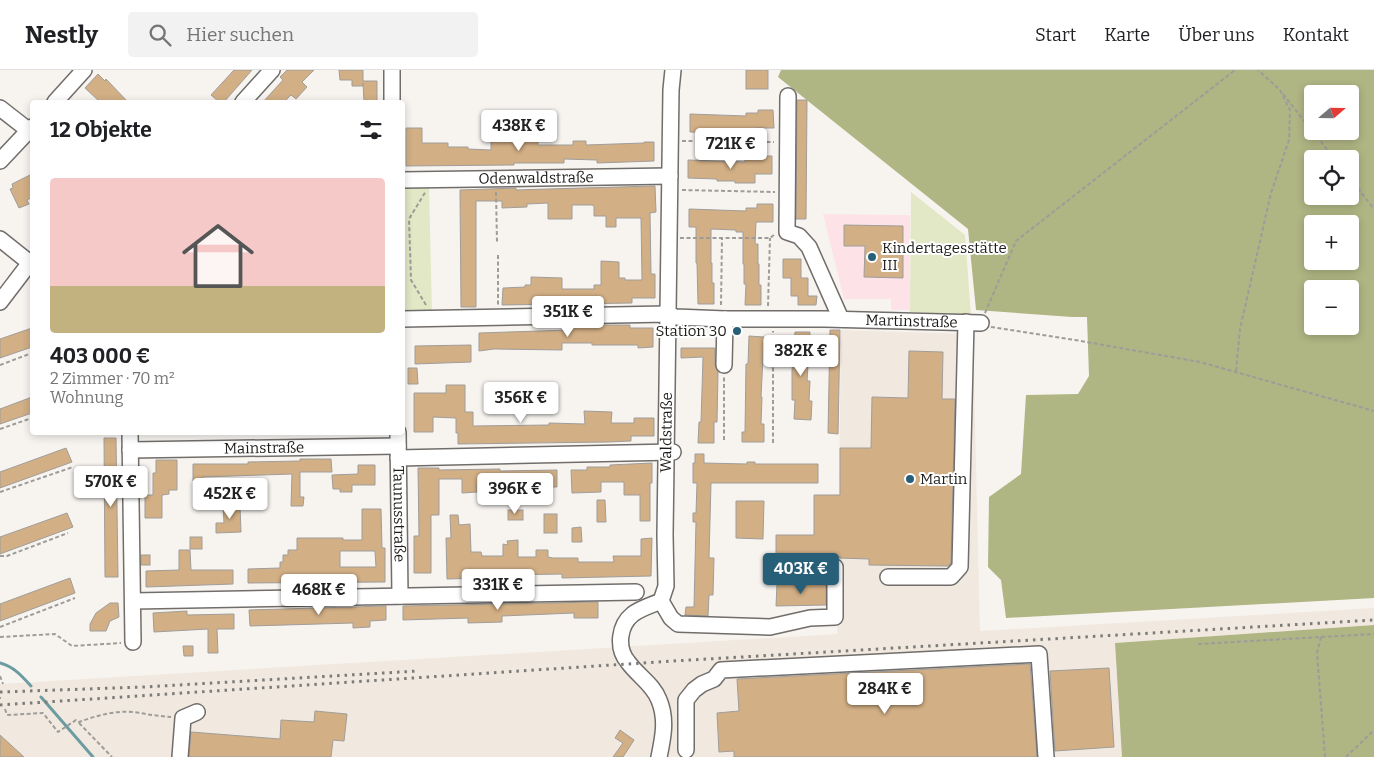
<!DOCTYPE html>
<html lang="de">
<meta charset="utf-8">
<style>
body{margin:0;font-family:Bitter,serif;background:#f2f2f2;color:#202124;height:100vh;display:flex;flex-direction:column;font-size:19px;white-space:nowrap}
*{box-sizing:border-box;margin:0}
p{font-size:16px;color:#757577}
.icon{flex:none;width:28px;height:28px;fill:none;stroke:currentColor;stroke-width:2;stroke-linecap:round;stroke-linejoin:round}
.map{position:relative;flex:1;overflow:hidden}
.side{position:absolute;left:30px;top:30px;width:375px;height:335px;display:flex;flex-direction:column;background:#fff;border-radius:5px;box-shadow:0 2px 8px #0003}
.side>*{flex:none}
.needle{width:32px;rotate:70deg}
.tools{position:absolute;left:1304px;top:15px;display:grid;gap:10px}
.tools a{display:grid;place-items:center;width:55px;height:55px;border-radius:5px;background:#fff;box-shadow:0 2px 8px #0003;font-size:25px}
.price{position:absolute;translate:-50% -42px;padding:0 11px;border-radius:5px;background:#fff;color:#222;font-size:16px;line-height:32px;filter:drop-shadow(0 1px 2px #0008)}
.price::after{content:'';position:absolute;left:50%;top:30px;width:15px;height:11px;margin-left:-8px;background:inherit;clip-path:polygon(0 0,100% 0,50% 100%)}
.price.current{background:#275f79;color:#fff}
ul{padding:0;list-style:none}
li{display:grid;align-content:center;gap:10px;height:265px;padding:0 20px}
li+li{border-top:1px solid #e0e0e0}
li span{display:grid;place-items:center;height:155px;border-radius:5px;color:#555}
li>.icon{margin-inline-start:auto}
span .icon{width:90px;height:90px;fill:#fffc;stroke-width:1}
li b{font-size:21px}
h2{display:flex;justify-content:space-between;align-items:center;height:60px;padding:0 20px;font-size:21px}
header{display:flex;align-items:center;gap:30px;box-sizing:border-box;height:70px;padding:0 25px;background:#fff;border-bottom:1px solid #e0e0e0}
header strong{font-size:24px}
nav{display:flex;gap:28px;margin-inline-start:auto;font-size:18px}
.search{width:350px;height:45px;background:#f2f2f2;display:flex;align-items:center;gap:12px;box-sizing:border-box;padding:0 18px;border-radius:5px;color:#757577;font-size:19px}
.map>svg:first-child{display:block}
.built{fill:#f1e9df}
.education{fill:#fde3e7}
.green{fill:#e2e7c5}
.forest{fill:#afb583;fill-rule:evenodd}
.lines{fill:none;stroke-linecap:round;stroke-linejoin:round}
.stream{stroke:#6d9ba2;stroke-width:3}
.building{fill:#d2af85;stroke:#a09d9a;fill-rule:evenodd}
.minor-casing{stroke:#706d6a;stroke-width:18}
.path{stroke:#9e9c99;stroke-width:2;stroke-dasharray:4 2.5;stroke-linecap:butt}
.minor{stroke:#fff;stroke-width:15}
.rail{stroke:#7c7b78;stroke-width:3;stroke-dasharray:2.5 5;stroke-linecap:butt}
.poi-dot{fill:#275f79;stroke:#fff;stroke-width:2}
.labels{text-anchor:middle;stroke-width:4;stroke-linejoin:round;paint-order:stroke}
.street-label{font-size:15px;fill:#1d1c1a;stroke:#fff}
.poi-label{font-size:15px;fill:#1d1c1a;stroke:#fff;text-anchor:start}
</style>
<header>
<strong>Nestly</strong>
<div class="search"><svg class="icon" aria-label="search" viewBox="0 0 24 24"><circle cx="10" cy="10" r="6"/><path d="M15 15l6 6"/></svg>Hier suchen</div>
<nav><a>Start</a><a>Karte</a><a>Über uns</a><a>Kontakt</a></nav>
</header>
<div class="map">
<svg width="1374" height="687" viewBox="0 0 1374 687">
<rect width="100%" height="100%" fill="#f7f4f0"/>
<polygon class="built" points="841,260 973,264 980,561 1374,538 1374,555 1115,573 1122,687 0,687 0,614 837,564"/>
<polygon class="education" points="823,144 910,145 910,240 891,240 891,229 844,229"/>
<g class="green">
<polygon points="429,116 432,244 405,244 402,117"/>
<polygon points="911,122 965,165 971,245 910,242"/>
</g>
<g class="forest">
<path d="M781,0H1374V528L1006,548L1001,510L988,497L989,427L1021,404L1026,325L1078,324L1089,306L1087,247H1072L976,240L968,159L778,7ZM1312,24H1350V61H1312ZM1312,89H1350V126H1312ZM1312,154H1350V191H1312ZM1312,219H1350V256H1312Z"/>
<polygon points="1374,555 1374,687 1122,687 1115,573"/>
</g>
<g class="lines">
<g class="stream">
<path d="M0,593C14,597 21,605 31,616"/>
<polyline points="41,627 93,687"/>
</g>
</g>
<g class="building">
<polygon points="234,0 252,0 224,32 219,32 211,25"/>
<polygon points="287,0 314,0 302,12 307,17 296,29 291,25 284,32 263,32 283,10 280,7"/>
<polygon points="339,0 363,0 363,11 377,11 377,31 374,31 374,32 364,31 363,13 363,16 352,16 352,10 340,10"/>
<rect x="746" y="0" width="22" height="19"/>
<polygon points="98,4 105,11 106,9 128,32 100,32 85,18"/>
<polygon points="797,30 807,30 806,149 796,149"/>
<polygon points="758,40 773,40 774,58 756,58 756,67 736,67 736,65 718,65 718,63 690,62 690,44 746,46 746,43 758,43"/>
<polygon points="406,58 422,58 422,73 448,73 448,77 468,77 468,79 491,80 491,58 502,58 502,65 532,65 533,68 538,68 538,75 573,75 573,71 586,71 586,75 644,73 644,72 654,72 654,91 597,93 597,90 564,89 564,93 514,93 514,95 406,96"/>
<polygon points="757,86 772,86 772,104 755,104 755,113 735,113 735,111 717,111 717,109 688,108 688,90 745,92 745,89 756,89"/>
<polygon points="32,104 32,127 27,130 29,134 19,138 10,119 13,118 12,114"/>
<polygon points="655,116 656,142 650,143 651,204 655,204 655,228 632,228 632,233 502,235 503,218 525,217 525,215 531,215 531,207 562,208 562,219 594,219 594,215 601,215 601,191 619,192 619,208 625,208 625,210 642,210 641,148 616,148 616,157 606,157 606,146 594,146 594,136 592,135 572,135 572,149 548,149 548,133 527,134 527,137 502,138 502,131 476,131 476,237 461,237 460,120 516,118 516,120 547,119"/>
<polygon points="757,134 773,134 773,152 756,152 755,174 758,174 758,194 759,194 759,215 761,215 761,235 745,235 746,214 744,214 744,194 743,194 743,162 736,162 736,160 711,159 711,193 712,193 712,213 714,213 714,234 698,234 697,193 696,193 696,157 689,157 689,139 746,141 746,138 757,138"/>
<polygon points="844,155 903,156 903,208 864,207 865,176 844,176"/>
<polygon points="783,189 801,189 801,208 808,208 808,226 817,226 816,235 798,235 798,226 791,226 791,208 783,208"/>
<polygon points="592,255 630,255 630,258 653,258 653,277 638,278 638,275 592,275 592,273 562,273 562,280 494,279 479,281 479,263 569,260 569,256"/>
<polygon points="32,258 32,277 0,288 0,269"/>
<polygon points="830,260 840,260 838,364 828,363"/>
<polygon points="795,262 810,262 807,311 810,311 809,331 812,331 811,350 794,349 795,330 792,330 792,301"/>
<polygon points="749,266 764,267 761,327 762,327 761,354 764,354 764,372 742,372 742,362 745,362 746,294 748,294"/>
<polygon points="471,275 471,292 415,294 415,276"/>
<polygon points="681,278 715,278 715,295 718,302 717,352 714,352 714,373 698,373 699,352 701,352 703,287 681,288"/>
<polygon points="909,281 943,282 942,329 955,329 951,493 948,496 869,495 869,489 839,488 839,486 776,486 776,465 814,465 814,425 840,425 840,378 871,378 872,327 908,328"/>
<polygon points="408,298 417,298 418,314 408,314"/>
<polygon points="446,315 465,315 465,342 473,342 473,356 549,355 549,353 585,354 584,341 612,342 611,353 634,353 634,348 654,348 654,366 631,366 631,371 608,372 458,374 458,363 456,363 456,348 433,347 433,362 414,362 414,323 446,323"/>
<polygon points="32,327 32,343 0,354 0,339"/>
<polygon points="104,368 116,368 118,507 105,507"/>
<polygon points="66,378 72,392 0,418 0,402"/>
<polygon points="695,384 704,384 704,393 747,394 747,392 755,392 755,394 818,394 818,413 711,413 709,488 714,488 713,525 709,525 708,546 685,545 686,537 694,537 696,452 693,452 693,443 696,443 697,413 693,413 693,393 695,393"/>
<polygon points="300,389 331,389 332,402 300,402 300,427 304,427 303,436 291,436 292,404 203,407 203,411 193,411 193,394 248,394 248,392 300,391"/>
<polygon points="156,390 177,390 177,420 169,420 169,424 162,425 162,448 145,448 145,425 153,425 153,403 156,403"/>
<polygon points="652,393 652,413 650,413 650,451 640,451 640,425 624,425 624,412 601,412 601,422 572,423 571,400 587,400 587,397 610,397 610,395"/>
<polygon points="358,395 375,395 375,415 352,415 352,422 340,422 340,419 333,419 332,405 358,404"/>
<polygon points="418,398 439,398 439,400 500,399 500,401 557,400 557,417 551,417 551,420 500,421 500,414 477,414 477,422 462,423 462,409 439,409 439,445 431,445 431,503 414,503 414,466 419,466"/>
<polygon points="597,430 605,430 606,452 597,452"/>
<polygon points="736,431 764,431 763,469 736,468"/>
<polygon points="223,435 240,435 241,462 216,463 216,453 224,453"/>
<path d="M362,439H381L382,478H385V512L248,513V499L280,498V492H283V485H288V480H297V468H343V470H362ZM340,481H375L376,497H340Z"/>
<rect x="508" y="440" width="15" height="10"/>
<polygon points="67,443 73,457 0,484 0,467"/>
<rect x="544" y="444" width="13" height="19"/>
<polygon points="450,445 458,445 459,455 470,454 471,482 481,482 482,486 503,486 503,474 508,475 507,471 518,470 518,487 536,487 536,480 548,480 548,487 553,488 578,488 578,492 614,492 613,486 641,486 641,469 652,468 651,506 562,508 562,504 504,505 482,506 482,508 447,509 446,468 451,468"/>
<polygon points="581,457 582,472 572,472 572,458"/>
<rect x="190" y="467" width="12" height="12"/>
<polygon points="179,480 190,480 191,500 233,500 233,514 146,517 146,501 179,500"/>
<rect x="141" y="485" width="9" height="10"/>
<polygon points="70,508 75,523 0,551 0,534"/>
<polygon points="807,513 826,513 826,535 776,536 777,514 807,514"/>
<polygon points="598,532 598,548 574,548 574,543 502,546 502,552 468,553 468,548 403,550 403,536"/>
<polygon points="110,533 118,533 119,547 110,551 106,561 90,561 90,554 96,543"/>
<polygon points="386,536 386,550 370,551 370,557 353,558 353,553 250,556 249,540"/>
<polygon points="187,541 187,545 234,544 234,559 217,559 218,583 208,583 208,559 154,562 153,543"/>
<polygon points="183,576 193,576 193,586 184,586"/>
<polygon points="1030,594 1037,687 734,687 734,681 719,682 717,643 739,641 737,609"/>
<polygon points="1109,598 1114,677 1055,681 1050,601"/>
<polygon points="315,641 347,644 344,671 333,670 331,687 189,687 191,662 280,669 281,650 314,652"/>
<polygon points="620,660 634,670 623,687 613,687 623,673 615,668"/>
<polygon points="0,665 24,687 0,687"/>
</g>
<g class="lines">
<g class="minor-casing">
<g id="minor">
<polyline points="392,0 392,32"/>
<polyline points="788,26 787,162 799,166 809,177 841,249"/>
<polyline points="55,32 84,0"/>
<polyline points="243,32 272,0"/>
<polyline points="0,38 32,63"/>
<polyline points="0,91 32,57"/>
<path id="s1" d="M402,110L670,106"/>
<polyline points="0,169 30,193"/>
<polyline points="0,232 32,190"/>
<path id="s2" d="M402,249L667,244L676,247L725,249H825L981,253"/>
<polyline points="724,295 725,249"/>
<polyline points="130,362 133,572"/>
<path id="s3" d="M398,362L400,526"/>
<path id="s4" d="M130,380L398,376"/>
<polyline points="398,388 673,382"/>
<polyline points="888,507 951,507 960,497 966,252"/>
<polyline points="133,531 636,522"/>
<polyline points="661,531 671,548 678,554 770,557 810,548 835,547 835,497 790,496"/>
<polyline points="686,680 686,630 694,620 702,614 714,609 721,600 1039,584 1046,687"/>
<polyline points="180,687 183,648 197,642"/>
<path id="s5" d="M659,687C663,668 667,649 659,630C653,614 638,606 628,592C616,578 619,555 633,544C641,538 652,535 661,531L666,516L665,465L671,20L673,0"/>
</g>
</g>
<g class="path">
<polyline points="1283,24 1312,61"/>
<polyline points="1313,61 1334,89"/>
<polyline points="682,71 774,72"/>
<polyline points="1350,108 1374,139"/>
<polyline points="682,120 775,122"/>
<polyline points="496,122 497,172"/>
<polyline points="680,168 770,168 774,165"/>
<polyline points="498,185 498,235"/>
<polyline points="426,235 411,210 409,149 426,121"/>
<polyline points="721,235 722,168"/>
<polyline points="768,236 770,168"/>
<polyline points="985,243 1016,171 1235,0"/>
<polyline points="991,257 1075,270 1200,292 1374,341"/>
<polyline points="0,295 32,283"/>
<polyline points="1236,301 1240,259 1271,123 1289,70 1290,40 1280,20 1258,0"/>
<polyline points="0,359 32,348"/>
<polyline points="724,370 724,307"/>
<polyline points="773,373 773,261"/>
<polyline points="0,422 73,397"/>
<polyline points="0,486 7,486 68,463"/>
<polyline points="0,557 75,528"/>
<polyline points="0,567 55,564 72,576 121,573"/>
<polyline points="1321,567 1317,583 1325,687"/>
<polyline points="1198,574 1374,564"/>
<polyline points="0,606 3,614"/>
<polyline points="0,628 1,628"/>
<path d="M5,639L7,645L43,643L58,662L76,650L79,652C98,645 120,639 140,643C150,645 160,646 171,647"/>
<polyline points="79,653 112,687"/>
<polyline points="1346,687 1374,660"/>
</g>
<use href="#minor" class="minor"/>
<g class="rail">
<polyline points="0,622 144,617 418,601"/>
<polyline points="0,635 673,591 1374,550"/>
</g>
</g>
<g class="poi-dot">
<circle cx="872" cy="187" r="5"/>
<circle cx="737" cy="261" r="5"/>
<circle cx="910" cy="409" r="5"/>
</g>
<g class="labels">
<g class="street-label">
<text dy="5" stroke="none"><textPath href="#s1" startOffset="134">Odenwaldstraße</textPath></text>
<text dy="5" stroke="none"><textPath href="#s2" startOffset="510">Martinstraße</textPath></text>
<text dy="5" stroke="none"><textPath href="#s5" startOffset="361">Waldstraße</textPath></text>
<text dy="5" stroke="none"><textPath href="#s4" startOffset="134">Mainstraße</textPath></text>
<text dy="5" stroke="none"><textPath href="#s3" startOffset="82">Taunusstraße</textPath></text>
</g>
<g class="poi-label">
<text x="882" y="183">Kindertagesstätte<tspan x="882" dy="17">III</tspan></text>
<text x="727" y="266" text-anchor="end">Station 30</text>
<text x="920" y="414">Martin</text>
</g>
</g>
</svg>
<div class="tools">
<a><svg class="needle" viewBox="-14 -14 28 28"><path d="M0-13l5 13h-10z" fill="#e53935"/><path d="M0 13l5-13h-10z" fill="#757577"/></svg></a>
<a><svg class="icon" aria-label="locate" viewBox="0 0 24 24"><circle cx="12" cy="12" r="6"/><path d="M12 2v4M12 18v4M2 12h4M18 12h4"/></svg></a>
<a>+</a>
<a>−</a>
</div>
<b class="price" style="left:519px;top:82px">438K €</b>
<b class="price" style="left:731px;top:100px">721K €</b>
<b class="price" style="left:568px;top:268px">351K €</b>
<b class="price" style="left:801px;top:307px">382K €</b>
<b class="price" style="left:521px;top:354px">356K €</b>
<b class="price" style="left:111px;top:438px">570K €</b>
<b class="price" style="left:515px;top:445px">396K €</b>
<b class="price" style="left:230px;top:450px">452K €</b>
<b class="price current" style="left:801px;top:525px">403K €</b>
<b class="price" style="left:498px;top:541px">331K €</b>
<b class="price" style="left:319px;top:546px">468K €</b>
<b class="price" style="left:885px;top:645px">284K €</b>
<section class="side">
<h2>12 Objekte<svg class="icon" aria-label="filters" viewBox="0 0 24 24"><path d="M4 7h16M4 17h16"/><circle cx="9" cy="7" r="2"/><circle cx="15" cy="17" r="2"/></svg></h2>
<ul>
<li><span style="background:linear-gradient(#f6c9c9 70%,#c2b280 0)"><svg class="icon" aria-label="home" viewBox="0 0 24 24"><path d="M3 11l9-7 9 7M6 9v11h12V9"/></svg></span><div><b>403 000 €</b><p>2 Zimmer · 70 m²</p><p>Wohnung</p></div></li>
</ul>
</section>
</div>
